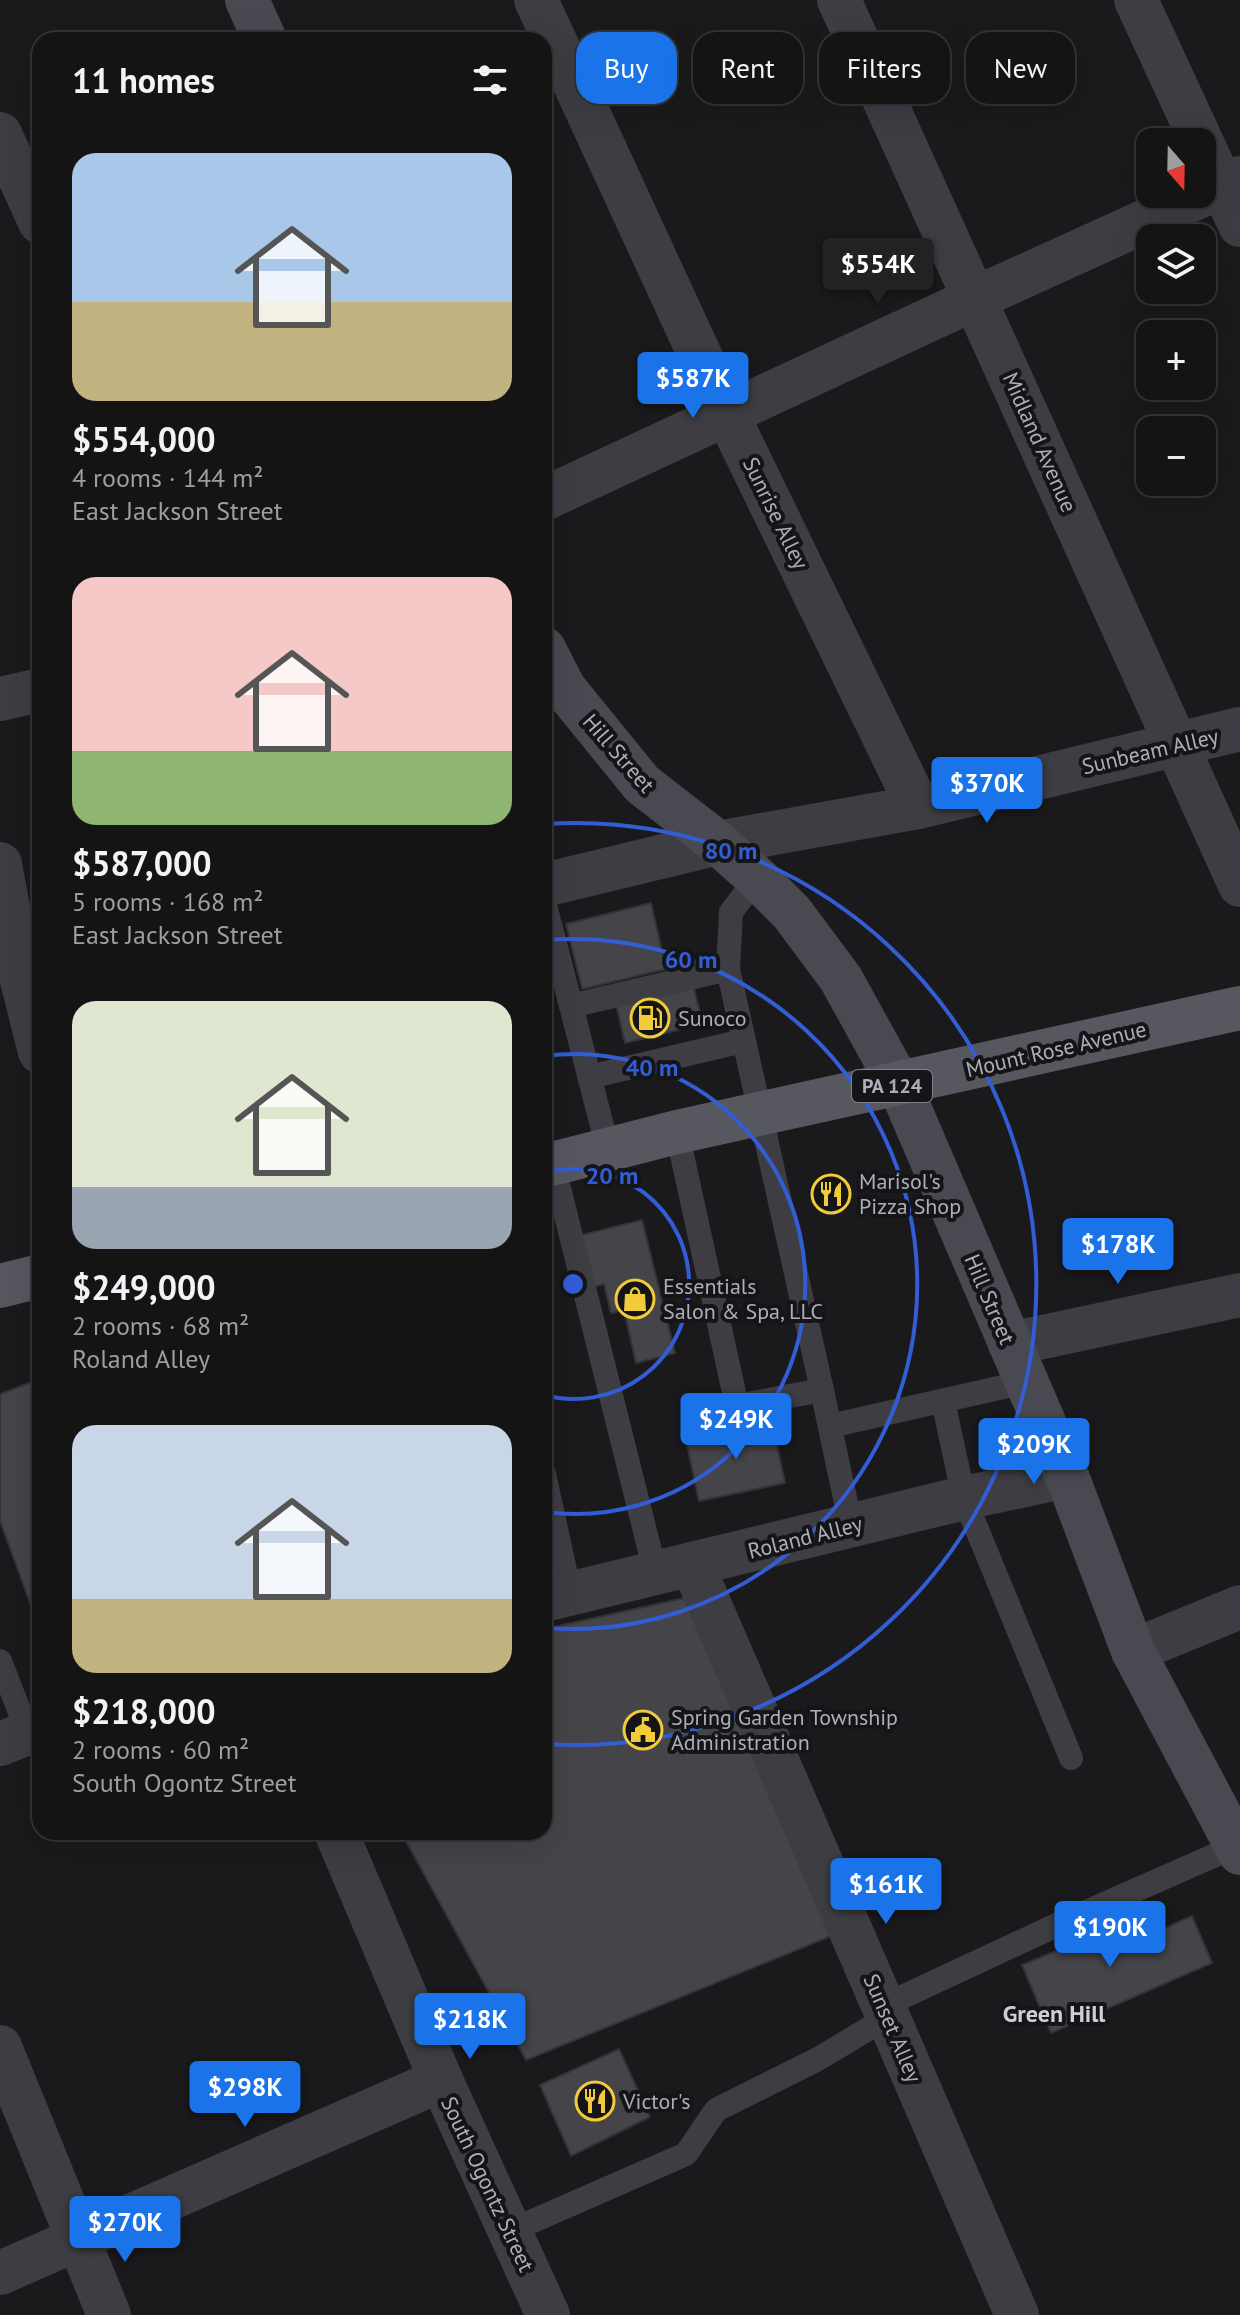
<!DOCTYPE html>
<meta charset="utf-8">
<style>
body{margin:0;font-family:"PT Sans",sans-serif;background:#1d1d1e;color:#f1f3f6;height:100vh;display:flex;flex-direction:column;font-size:30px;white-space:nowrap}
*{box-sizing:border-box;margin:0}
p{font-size:26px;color:#9d9ea0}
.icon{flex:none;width:44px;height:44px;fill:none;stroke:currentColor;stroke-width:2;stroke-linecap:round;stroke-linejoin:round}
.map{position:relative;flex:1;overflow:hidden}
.details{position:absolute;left:32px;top:32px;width:520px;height:1808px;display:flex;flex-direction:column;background:#141415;border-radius:24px;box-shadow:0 8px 32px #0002,0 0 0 2px #333334}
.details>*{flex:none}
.hud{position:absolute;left:576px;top:32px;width:544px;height:72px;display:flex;gap:16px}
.needle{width:52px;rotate:160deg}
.fabs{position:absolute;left:1136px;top:128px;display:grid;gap:16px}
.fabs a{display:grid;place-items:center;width:80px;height:80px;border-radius:16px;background:#141415;box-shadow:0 8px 32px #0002,0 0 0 2px #333334;font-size:40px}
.price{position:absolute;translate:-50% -68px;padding:0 18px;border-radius:8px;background:#1a73e8;color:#fff;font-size:26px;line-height:52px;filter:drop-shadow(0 2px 4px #0008)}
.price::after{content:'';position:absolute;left:50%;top:48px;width:24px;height:18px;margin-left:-12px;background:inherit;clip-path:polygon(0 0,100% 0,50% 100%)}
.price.current{background:#222;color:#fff}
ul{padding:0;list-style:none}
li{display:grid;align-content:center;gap:16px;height:424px;padding:0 40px}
li span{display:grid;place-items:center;height:248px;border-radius:24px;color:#555}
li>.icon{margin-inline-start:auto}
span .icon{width:144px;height:144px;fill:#fffc;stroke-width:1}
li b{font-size:34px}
h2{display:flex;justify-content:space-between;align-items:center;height:96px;padding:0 40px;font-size:34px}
.pill{padding:0 28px;border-radius:24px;background:#141415;box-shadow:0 8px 32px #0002,0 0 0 2px #333334;font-size:28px;line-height:72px}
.pill.current{background:#1a73e8;color:#fff}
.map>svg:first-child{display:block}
.building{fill:#444449;stroke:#343438;stroke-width:2}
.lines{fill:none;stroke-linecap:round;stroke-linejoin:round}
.service{stroke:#3d3d43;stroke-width:24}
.minor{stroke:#3d3d43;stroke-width:44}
.secondary{stroke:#494a51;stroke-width:44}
.primary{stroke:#575760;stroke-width:44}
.ring{fill:none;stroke:#325dd4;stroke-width:4}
.labels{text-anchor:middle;stroke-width:8;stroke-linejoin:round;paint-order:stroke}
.shield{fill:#151517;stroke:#7f818a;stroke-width:2}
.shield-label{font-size:20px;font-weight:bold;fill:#acafbb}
.street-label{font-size:22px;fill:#acafbb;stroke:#151517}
.poi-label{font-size:22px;fill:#acafbb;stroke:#151517;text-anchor:start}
.neighbourhood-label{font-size:24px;font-weight:bold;fill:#cdcfd7;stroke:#151517}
.centre{fill:#325dd4;stroke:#151517;stroke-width:4}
.ring-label{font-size:24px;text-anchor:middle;font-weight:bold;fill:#325dd4;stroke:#151517;stroke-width:8;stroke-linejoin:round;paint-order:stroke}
</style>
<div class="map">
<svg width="1240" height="2315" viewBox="0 0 1240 2315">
<rect width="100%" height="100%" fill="#1a1a1c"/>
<g class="building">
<polygon points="651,903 666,969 582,989 566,924"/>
<polygon points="693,985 703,1024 625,1043 616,1004"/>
<polygon points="642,1220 675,1353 636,1363 624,1310 611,1313 604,1284 590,1288 578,1236"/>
<polygon points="34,1381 40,1396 40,1630 0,1521 0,1394"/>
<polygon points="772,1421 785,1483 699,1501 686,1440"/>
<polygon points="685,1598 831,1936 526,2060 401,1832 544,1832 544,1629"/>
<polygon points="1192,1916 1212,1963 1051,2033 1022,1965 1063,1948 1056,1932 1081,1921 1089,1940 1126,1924 1134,1942"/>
<polygon points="619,2049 650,2117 571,2156 540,2085"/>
</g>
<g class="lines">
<g class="service">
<polyline points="757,878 731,912 728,969 822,1390"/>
<polyline points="544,901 608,1149"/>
<polyline points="571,1006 728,969"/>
<polyline points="589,1077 743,1041"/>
<polyline points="677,1132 737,1406 822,1390 851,1526"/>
<polyline points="553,1164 655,1571"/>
<polyline points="943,1401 964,1498 1071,1758"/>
<polyline points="830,1426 1025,1382"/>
<polyline points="544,1474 570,1593"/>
<polyline points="0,1661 28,1733"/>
<polyline points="883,2006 1059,1924 1236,1846"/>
<polyline points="510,2231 686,2154 716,2110 818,2059 888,2017"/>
</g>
<g class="minor">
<polyline points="536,0 727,414 918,807"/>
<polyline points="839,0 1240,885"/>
<polyline points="1136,0 1240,225"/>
<polyline points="0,134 40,222"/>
<polyline points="544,499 976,298 1240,178"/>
<polyline points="0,699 40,690"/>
<polyline points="0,864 19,968 40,1052"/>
<polyline points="544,885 718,843 918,807 1240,729"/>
<polyline points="1010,1344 1240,1295"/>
<polyline points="692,1564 1017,2315"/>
<polyline points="544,1600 964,1498 1067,1476"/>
<polyline points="1133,1651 1240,1607"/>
<polyline points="0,1744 40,1728"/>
<polyline points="336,1832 441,2080 548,2315"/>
<polyline points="0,2047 109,2315"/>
<polyline points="0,2273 441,2080"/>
</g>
<g class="secondary">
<polyline points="247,0 265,40"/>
<polyline points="544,649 564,688 642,784 718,843 757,878 792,913 841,979 899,1084 1067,1476 1133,1651 1240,1853"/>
</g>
<g class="primary">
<polyline points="544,1166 677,1132 1240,1008"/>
<polyline points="0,1286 40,1276"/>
</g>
</g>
<g class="ring">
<path d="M544 1173A115 115 0 1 1 544 1395"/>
<path d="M545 1056A230 230 0 1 1 545 1512"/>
<path d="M546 940A345 345 0 1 1 546 1628"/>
<path d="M545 824A461 461 0 1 1 545 1744"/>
</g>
<defs>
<g id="fuel-ring" transform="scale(2)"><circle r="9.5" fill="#151517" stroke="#f2cb3b" stroke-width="1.5"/><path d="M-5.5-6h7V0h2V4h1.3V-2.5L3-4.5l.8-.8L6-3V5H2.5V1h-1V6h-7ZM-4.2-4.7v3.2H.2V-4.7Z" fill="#f2cb3b"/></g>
<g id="restaurant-ring" transform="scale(2)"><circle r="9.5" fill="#151517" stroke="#f2cb3b" stroke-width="1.5"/><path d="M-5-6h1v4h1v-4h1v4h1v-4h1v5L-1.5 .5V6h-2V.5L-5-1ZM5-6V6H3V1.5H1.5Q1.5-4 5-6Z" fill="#f2cb3b"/></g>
<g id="shop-ring" transform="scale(2)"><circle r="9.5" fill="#151517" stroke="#f2cb3b" stroke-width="1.5"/><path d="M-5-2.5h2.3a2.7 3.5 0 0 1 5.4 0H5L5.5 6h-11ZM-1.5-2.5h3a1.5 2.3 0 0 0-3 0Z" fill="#f2cb3b"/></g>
<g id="civic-ring" transform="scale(2)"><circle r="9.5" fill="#151517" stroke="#f2cb3b" stroke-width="1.5"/><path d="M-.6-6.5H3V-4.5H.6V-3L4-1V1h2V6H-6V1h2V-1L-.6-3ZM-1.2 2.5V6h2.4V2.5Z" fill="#f2cb3b"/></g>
</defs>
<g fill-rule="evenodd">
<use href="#fuel-ring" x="650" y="1018"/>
<use href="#restaurant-ring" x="831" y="1194"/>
<use href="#shop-ring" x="635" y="1299"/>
<use href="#civic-ring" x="643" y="1730"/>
<use href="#restaurant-ring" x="595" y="2101"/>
</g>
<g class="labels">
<rect class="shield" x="852" y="1070" width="80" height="32" rx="6"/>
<g class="shield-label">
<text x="892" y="1093">PA 124</text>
</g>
<g class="street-label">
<text transform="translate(1040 442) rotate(66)" y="8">Midland Avenue</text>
<text transform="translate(776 513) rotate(64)" y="8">Sunrise Alley</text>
<text transform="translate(1150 751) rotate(-13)" y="8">Sunbeam Alley</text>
<text transform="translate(619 753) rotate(49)" y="8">Hill Street</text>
<text transform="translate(1056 1049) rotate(-13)" y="8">Mount Rose Avenue</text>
<text transform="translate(990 1299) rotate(67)" y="8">Hill Street</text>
<text transform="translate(805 1537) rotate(-14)" y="8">Roland Alley</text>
<text transform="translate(893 2028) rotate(67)" y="8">Sunset Alley</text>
<text transform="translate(488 2184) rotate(65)" y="8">South Ogontz Street</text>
</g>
<g class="poi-label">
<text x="678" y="1026">Sunoco</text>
<text x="859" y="1189">Marisol's<tspan x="859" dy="25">Pizza Shop</tspan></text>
<text x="663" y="1294">Essentials<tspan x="663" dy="25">Salon &amp; Spa, LLC</tspan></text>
<text x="671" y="1725">Spring Garden Township<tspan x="671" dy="25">Administration</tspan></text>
<text x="623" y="2109">Victor's</text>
</g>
<g class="neighbourhood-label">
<text x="1054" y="2022">Green Hill</text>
</g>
</g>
<circle cx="573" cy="1284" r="12" class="centre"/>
<g class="ring-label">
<text x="731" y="859">80 m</text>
<text x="691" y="968">60 m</text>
<text x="652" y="1076">40 m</text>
<text x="612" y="1184">20 m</text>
</g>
</svg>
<div class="fabs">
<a><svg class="needle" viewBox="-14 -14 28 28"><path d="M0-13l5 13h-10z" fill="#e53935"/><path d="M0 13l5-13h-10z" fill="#9d9ea0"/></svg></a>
<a><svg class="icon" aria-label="layers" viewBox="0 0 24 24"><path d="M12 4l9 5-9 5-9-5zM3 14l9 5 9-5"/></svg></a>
<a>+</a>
<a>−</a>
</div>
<b class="price current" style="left:878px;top:306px">$554K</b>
<b class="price" style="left:693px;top:420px">$587K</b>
<b class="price" style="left:987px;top:825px">$370K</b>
<b class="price" style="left:1118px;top:1286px">$178K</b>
<b class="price" style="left:736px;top:1461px">$249K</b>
<b class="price" style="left:1034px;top:1486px">$209K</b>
<b class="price" style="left:886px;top:1926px">$161K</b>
<b class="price" style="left:1110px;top:1969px">$190K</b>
<b class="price" style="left:470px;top:2061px">$218K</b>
<b class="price" style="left:245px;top:2129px">$298K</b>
<b class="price" style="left:125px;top:2264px">$270K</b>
<div class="hud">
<a class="pill current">Buy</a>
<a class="pill">Rent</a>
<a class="pill">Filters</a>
<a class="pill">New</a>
</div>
<section class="details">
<h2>11 homes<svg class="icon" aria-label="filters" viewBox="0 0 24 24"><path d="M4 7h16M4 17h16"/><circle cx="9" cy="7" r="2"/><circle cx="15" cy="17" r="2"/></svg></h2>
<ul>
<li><span style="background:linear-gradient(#a9c7e8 60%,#c2b280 0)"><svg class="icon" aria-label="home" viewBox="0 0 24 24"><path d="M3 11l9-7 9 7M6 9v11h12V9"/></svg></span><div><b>$554,000</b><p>4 rooms · 144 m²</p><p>East Jackson Street</p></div></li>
<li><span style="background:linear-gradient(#f6c9c9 70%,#8fb573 0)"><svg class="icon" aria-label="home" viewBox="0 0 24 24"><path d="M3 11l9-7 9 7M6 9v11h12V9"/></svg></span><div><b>$587,000</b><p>5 rooms · 168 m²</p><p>East Jackson Street</p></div></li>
<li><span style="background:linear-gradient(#dfe7d0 75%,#9aa5b1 0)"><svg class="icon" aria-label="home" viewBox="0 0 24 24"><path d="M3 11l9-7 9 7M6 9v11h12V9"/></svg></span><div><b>$249,000</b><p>2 rooms · 68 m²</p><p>Roland Alley</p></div></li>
<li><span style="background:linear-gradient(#c9d6e8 70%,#c2b280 0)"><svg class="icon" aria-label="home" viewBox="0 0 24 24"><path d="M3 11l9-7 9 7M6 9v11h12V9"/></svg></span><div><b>$218,000</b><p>2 rooms · 60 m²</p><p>South Ogontz Street</p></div></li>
</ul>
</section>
</div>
